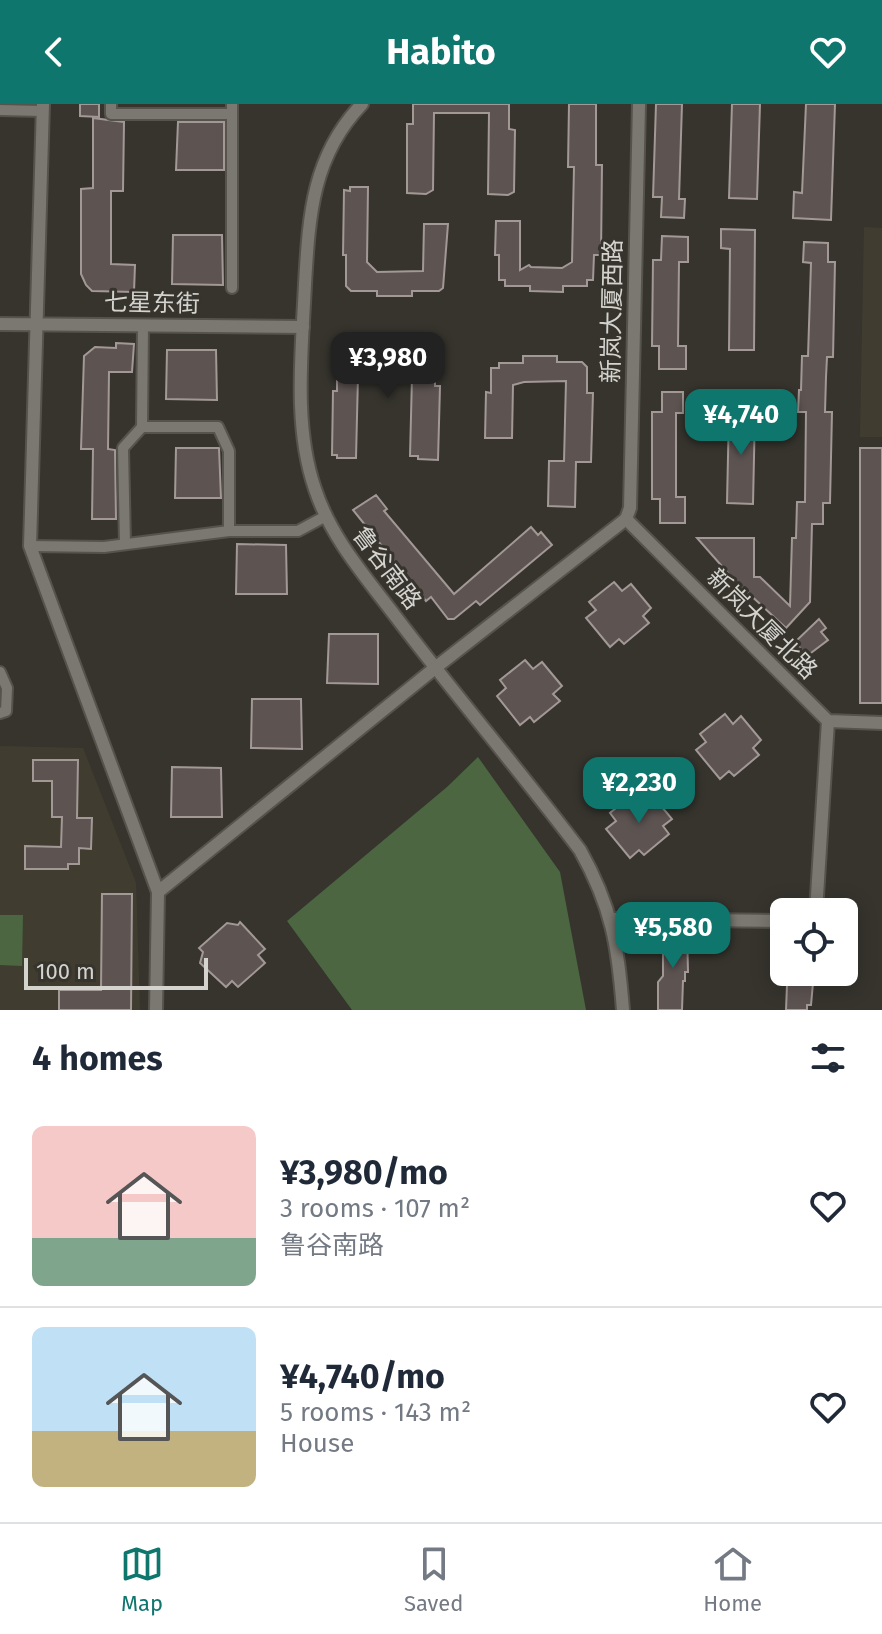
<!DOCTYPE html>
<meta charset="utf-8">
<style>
body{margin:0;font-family:"Fira Sans","Noto Sans SC",sans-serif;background:#f2f2f3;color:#1f2937;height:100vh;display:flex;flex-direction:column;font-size:30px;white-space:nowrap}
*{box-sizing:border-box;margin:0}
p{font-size:26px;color:#747a83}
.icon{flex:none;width:44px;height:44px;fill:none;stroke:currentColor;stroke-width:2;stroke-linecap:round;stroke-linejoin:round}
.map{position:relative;height:906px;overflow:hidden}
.drawer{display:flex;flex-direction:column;background:#fff;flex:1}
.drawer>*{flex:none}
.controls{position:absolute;left:770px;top:794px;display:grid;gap:16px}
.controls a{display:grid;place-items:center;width:88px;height:88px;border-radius:12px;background:#fff;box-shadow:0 4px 20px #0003;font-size:40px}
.scale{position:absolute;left:24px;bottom:20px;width:184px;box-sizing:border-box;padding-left:8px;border:4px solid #d4d3ce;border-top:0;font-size:22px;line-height:28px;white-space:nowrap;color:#d4d3ce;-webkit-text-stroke:6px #36342d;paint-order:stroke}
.price{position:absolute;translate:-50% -68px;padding:0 18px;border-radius:16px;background:#0f766e;color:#fff;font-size:26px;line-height:52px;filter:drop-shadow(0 2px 4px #0008)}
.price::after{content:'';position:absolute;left:50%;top:48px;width:24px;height:18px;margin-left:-12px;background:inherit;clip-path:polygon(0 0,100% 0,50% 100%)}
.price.active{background:#222;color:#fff}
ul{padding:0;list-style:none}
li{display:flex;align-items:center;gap:24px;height:200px;padding:0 32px}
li+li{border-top:2px solid #e0e1e3}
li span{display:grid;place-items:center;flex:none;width:224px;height:160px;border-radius:12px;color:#555}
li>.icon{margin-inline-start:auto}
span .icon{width:96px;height:96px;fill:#fffc;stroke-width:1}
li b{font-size:34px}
h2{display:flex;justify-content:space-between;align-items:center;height:96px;padding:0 32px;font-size:34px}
header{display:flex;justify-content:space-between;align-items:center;height:104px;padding:0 32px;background:#0f766e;color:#fff;font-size:36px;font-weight:700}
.menu{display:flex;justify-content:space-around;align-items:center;height:112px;border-top:2px solid #e0e1e3;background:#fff;font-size:22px;color:#747a83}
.menu a{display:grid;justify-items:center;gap:4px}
.menu .active{color:#0f766e}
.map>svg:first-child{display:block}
.built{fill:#403d30}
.green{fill:#4b6640}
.building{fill:#5d5452;stroke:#a29896;stroke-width:2}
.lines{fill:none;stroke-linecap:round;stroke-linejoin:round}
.minor-casing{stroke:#55534c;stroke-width:14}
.tertiary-casing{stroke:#55534c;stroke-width:16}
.minor{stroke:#7a7870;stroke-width:10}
.tertiary{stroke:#7a7870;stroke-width:12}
.labels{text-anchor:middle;stroke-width:6;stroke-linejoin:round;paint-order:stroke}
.street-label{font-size:24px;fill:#d4d3ce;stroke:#36342d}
</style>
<header><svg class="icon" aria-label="back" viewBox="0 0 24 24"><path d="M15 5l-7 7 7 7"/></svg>Habito<svg class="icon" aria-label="heart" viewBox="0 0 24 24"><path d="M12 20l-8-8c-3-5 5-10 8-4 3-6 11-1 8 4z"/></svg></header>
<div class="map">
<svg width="882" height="906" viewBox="0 0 882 906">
<rect width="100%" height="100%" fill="#36342d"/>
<g class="built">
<polygon points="864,123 882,124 882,333 860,333"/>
<polygon points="0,642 83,644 136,779 140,906 0,906"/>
</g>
<g class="green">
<polygon points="478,653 560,768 586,906 352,906 287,817 447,683"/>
<polygon points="0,811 23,811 22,862 0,861"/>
</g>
<g class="building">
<polygon points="80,0 99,0 99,13 80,12"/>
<polygon points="413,0 509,0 509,25 515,26 514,88 508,91 488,90 489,9 434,9 433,86 426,90 407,89 407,20 413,20"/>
<polygon points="569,0 596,0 596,61 602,61 601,151 594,151 593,176 587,176 587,182 563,182 563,188 530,187 530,182 505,182 505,176 499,176 499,151 495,151 496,117 520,117 520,166 529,161 531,163 562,164 572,158 574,63 568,63"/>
<polygon points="656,0 682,0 679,95 685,95 684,114 661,113 662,93 653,93"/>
<polygon points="732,0 760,0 757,95 729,94"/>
<polygon points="806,0 835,0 831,116 793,114 794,88 802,89"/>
<polygon points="93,14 124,18 123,87 111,87 111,160 135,161 134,188 92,187 86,181 81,170 81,85 93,84"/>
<polygon points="178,18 224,18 224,66 176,66"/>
<polygon points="350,83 368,83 367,158 377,168 423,167 424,120 448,120 443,184 439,187 412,187 412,192 377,192 377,187 351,187 346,182 346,151 343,151 344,86 350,87"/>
<polygon points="721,125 755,126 754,246 729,246 730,145 721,144"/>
<polygon points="173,131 222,131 223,181 172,180"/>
<polygon points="662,132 688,133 688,158 679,158 678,242 686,242 686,265 659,265 659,242 652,242 653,156 661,156"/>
<polygon points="804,138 828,139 828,158 835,158 833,253 827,253 826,273 825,308 832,308 830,399 823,399 823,420 812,420 810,498 786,524 735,477 697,434 754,434 754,473 760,473 790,502 792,434 796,434 797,398 805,398 806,308 798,308 799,286 801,286 802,252 808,252 811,159 803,158"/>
<polygon points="116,239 134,240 132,268 109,268 108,345 115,346 116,415 92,415 93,345 81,345 84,252 95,243 116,244"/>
<polygon points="167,246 216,246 217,296 166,295"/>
<polygon points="369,246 405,246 404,252 429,253 435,258 435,282 440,282 438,356 418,355 418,352 410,352 412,273 358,272 356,354 337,354 337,351 332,351 333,287 337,287 337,257 343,257 343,252 369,252"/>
<polygon points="523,252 557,252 557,258 582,258 587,263 587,289 593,289 591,358 576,358 575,403 548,402 549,357 564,357 566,277 524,278 513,281 512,334 485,334 486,288 491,289 491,264 499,264 499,259 523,259"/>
<polygon points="662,288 683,288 683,309 676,309 676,393 685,393 685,419 660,419 660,395 652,395 652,308 662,308"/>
<polygon points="729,307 755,307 753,400 727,399"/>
<polygon points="176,344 219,344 221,394 175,394"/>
<rect x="860" y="344" width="22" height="255"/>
<polygon points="376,391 387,405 384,407 454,490 531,423 538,431 541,428 552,441 480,501 476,497 454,515 448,515 431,493 426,497 353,406"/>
<polygon points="237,440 286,441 287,490 236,490"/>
<polygon points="614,478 622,487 631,480 651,504 643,512 649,519 624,540 619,535 610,543 586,514 596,506 589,498"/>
<polygon points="819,515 826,524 821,528 828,536 807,552 795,538"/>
<polygon points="329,530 378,530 378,580 327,579"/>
<polygon points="525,556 533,565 542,558 562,582 553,590 560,597 534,618 530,613 520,621 497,592 506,584 500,576"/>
<polygon points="252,595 301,595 302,645 251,644"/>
<polygon points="725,610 733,620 741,612 761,636 753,644 759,651 734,672 729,667 720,675 696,646 706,638 700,630"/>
<polygon points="33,656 78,656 77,714 92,714 91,745 79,744 79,760 68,760 68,765 25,765 25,742 61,743 62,713 52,713 52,677 33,677"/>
<polygon points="172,663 221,664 222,713 171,713"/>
<polygon points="634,689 643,698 652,691 672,715 663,722 669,730 644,751 639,746 630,754 606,725 616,717 610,709"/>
<polygon points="102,790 132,790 131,906 59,906 59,886 101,886"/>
<polygon points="240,818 265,845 258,851 265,859 238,883 232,877 226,883 200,859 203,848 199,844 227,819 238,821"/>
<polygon points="663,825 687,825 688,868 685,868 685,877 683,877 682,906 658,906 658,878 663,872"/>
<polygon points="792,868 814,868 811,901 807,901 807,906 786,906 787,881 792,875"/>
</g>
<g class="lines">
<g class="minor-casing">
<g id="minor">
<polyline points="111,0 111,10 232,10"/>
<polyline points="232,0 232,184"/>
<polyline points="0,6 42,7"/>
<polyline points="142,323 218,323 229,347 229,427"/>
<polyline points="125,440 123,344 142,323 143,221"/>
<polyline points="30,442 104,443 229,427 298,427 326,412"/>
<polyline points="0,568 7,584 6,607 0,609"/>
</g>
</g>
<g class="tertiary-casing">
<g id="tertiary">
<polyline points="43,0 30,442 158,788 156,906"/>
<path d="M362,0C312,52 309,112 305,180C302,246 293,322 315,385C331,434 365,472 396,513C456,592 520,667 580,746C612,803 618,842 623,906"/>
<polyline points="0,220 303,223"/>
<polyline points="626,415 630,404 639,0"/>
<polyline points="626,415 828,617 882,619"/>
<polyline points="158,788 435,564 626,415"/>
<polyline points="816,808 828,617"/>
<polyline points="612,815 784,817"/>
</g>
</g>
<use href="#minor" class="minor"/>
<use href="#tertiary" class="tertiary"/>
</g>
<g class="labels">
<g class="street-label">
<text transform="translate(152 199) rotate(1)" y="8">七星东街</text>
<text transform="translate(612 207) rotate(-89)" y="8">新岚大厦西路</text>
<text transform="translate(387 464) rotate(53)" y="8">鲁谷南路</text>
<text transform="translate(762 520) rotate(45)" y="8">新岚大厦北路</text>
</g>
</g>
</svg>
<div class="controls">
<a><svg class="icon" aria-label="locate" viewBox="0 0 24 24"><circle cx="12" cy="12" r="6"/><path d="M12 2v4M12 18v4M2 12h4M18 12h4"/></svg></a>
</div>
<div class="scale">100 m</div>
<b class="price active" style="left:388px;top:296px">¥3,980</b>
<b class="price" style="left:741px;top:353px">¥4,740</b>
<b class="price" style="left:639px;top:721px">¥2,230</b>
<b class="price" style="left:673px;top:866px">¥5,580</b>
</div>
<section class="drawer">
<h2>4 homes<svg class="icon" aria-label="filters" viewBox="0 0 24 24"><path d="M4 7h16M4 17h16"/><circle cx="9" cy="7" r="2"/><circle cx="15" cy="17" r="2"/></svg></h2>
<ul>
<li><span style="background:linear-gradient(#f6c9c9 70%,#7fa58c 0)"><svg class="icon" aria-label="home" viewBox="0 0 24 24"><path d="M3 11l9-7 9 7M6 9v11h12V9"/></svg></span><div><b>¥3,980/mo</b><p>3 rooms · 107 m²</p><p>鲁谷南路</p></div><svg class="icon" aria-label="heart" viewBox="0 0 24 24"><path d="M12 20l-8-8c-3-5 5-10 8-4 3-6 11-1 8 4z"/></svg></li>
<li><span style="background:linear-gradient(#bfe0f5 65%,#c2b280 0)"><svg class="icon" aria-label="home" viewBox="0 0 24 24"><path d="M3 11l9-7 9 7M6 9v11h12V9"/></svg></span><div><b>¥4,740/mo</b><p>5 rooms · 143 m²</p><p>House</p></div><svg class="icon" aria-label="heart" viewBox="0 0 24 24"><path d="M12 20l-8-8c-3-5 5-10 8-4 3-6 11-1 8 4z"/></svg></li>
</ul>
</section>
<nav class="menu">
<a class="active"><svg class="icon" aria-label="map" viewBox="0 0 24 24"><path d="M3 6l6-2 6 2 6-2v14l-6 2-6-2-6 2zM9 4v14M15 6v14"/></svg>Map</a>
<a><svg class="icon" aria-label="saved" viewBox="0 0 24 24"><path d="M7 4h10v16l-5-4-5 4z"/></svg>Saved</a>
<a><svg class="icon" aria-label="home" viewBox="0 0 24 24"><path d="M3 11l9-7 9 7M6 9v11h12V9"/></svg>Home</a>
</nav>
